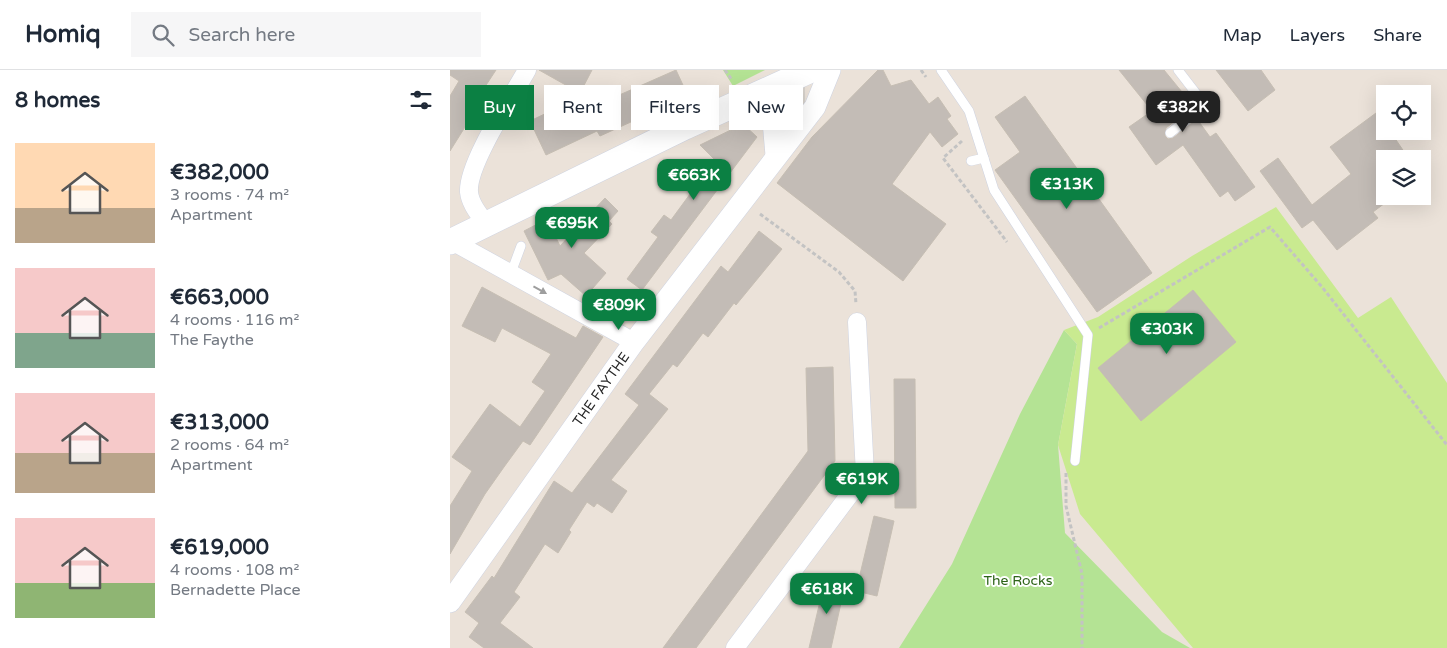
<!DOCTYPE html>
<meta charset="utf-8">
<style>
body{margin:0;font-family:"Varela Round",sans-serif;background:#f6f6f7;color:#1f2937;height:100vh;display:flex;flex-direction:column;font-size:19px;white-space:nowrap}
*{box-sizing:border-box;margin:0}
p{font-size:16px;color:#747a83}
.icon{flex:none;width:28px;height:28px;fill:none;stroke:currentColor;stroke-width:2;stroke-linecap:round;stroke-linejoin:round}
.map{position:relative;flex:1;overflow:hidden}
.side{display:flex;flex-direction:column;background:#fff;width:450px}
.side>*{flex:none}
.hud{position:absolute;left:15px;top:15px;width:475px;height:45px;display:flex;gap:10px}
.buttons{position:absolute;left:926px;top:15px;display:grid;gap:10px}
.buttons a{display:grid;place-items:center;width:55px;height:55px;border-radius:0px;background:#fff;box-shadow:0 5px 20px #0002;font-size:25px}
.price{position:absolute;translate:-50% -42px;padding:0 11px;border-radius:10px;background:#0b8043;color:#fff;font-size:16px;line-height:32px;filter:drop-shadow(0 1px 2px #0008)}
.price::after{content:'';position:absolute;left:50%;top:30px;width:15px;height:11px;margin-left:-8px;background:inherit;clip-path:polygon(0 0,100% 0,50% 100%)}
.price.current{background:#222;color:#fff}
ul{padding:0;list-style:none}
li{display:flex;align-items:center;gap:15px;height:125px;padding:0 15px}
li span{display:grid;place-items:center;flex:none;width:140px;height:100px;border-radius:0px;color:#555}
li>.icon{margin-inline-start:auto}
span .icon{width:60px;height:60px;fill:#fffc;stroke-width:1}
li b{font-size:21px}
h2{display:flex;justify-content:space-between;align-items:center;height:60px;padding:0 15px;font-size:21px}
.pill{padding:0 18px;border-radius:0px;background:#fff;box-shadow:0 5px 20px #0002;font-size:18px;line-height:45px}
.pill.current{background:#0b8043;color:#fff}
header{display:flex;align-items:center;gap:30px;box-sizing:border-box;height:70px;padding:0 25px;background:#fff;border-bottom:1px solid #e0e1e3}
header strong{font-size:24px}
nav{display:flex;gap:28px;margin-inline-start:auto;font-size:18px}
.search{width:350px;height:45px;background:#f6f6f7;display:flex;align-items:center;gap:12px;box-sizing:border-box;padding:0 18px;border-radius:0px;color:#747a83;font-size:19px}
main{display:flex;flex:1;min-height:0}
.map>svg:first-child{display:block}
.green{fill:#b4e394}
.pitch{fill:#c9ea90}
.plaza{fill:#d7d2cc}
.building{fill:#c3bcb6;stroke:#c6beb3}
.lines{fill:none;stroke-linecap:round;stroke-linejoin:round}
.service-casing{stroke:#ced3e1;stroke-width:10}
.minor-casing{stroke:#ced3e1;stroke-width:19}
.tertiary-casing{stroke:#ced3e1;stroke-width:22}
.secondary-casing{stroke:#ced3e1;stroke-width:26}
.path{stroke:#c3c3c3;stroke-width:3;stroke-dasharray:4 2.5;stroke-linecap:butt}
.service{stroke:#fff;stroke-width:9}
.minor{stroke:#fff;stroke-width:18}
.tertiary{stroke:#fff;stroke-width:21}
.secondary{stroke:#fff;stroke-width:25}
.oneway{fill:#9e9e9e}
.labels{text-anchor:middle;stroke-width:4;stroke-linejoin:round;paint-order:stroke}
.street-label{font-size:14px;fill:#282828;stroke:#fff}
.park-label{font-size:14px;fill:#2d6418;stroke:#fff}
</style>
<header>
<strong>Homiq</strong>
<div class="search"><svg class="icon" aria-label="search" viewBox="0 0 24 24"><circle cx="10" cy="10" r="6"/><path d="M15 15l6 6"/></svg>Search here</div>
<nav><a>Map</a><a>Layers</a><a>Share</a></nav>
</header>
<main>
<section class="side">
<h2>8 homes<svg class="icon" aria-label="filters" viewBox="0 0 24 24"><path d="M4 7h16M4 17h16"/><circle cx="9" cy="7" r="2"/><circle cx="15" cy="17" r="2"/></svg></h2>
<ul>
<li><span style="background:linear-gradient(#ffd9b3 65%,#b9a48a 0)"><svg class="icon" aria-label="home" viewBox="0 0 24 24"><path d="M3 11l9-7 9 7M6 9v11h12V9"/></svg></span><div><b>€382,000</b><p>3 rooms · 74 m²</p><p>Apartment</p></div></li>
<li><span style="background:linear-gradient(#f6c9c9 65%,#7fa58c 0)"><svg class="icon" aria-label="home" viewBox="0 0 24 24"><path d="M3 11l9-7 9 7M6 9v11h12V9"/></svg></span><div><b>€663,000</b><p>4 rooms · 116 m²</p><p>The Faythe</p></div></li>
<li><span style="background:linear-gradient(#f6c9c9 60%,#b9a48a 0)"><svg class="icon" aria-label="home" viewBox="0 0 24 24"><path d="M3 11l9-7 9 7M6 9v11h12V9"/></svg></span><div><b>€313,000</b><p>2 rooms · 64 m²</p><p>Apartment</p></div></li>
<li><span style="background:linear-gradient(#f6c9c9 65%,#8fb573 0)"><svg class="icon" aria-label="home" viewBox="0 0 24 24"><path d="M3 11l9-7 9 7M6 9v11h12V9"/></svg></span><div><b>€619,000</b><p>4 rooms · 108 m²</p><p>Bernadette Place</p></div></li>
</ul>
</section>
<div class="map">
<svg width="997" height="578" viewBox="0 0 997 578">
<rect width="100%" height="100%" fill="#ebe2d9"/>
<g class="green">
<polygon points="273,0 315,0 283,16"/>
<polygon points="614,260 627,274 608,375 615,463 712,562 740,578 449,578 502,494 570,344"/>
</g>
<polygon class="pitch" points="826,137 908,248 941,227 997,313 997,578 743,578 630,444 608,375 627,274 614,260 648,247 742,186"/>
<polygon class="plaza" points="355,12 355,35 340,56 342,31 338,22"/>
<g class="building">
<polygon points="0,0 46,0 21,38 25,41 0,81 0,26 9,11 0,5"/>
<polygon points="89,0 142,0 130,23"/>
<polygon points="226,0 238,26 150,66 147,61 96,85 80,51 126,29 115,49"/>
<polygon points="428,0 433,0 441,16 461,10 479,34 488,27 501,46 497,49 508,64 492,77 480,62 442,114 496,154 453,211 327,113 362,67"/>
<polygon points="669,0 714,0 741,33 737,35 740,39 716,58 715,66 718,69 723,68 747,49 760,67 766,63 805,117 785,131 778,121 770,127 733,75 706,95 679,57 702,41"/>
<polygon points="766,0 811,0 825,20 798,41"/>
<polygon points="575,26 702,203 647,242 545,100 570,82 545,47"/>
<polygon points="926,43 935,55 935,61 940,61 959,89 935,89 935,133 923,142 928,148 887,180 863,150 852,158 810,101 828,88 862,135 901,104 880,77"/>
<polygon points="293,54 307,67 192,220 177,209 208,167 201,162 214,145 221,150 265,90 250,75"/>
<polygon points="155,128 168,141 159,151 162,154 134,183 156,203 136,226 111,204 98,210 74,161 97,149 110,176"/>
<polygon points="309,161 332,179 286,235 284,233 258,267 253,263 227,297 223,294 199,324 218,339 161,410 177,421 162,443 147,433 144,437 137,432 119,460 121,462 108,483 95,474 64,522 70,527 50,553 83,578 34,578 19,567 29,553 15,542 42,506 44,508 104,411 122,423 189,335 175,324 271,196 278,202"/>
<polygon points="32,217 126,268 133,256 153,267 80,375 73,371 54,397 35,424 0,484 0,436 22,401 2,387 40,334 70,357 95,321 82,312 101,284 52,258 45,272 12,256"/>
<polygon points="743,220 786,272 691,351 648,298"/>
<polygon points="383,297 385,391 246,578 213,578 358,381 356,298"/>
<polygon points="444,309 465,309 466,438 445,438"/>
<polygon points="424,446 444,451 427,526 406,521"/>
<polygon points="375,510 395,515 381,578 359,578"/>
</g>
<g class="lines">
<g class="service-casing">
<g id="service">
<polyline points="491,0 519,41 544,120 638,265 625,391"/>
<polyline points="720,63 755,35 728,0"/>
<polyline points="521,91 534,88"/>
<polyline points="61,203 71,176"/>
</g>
</g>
<g class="minor-casing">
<g id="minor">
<path d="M36,153C29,145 20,133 19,122C17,94 62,27 77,0"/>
<polyline points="0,170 184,272"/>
<polyline points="285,578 415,404 407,252"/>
</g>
</g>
<g class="tertiary-casing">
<g id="tertiary">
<polyline points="307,24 323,51 326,85"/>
<path id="s1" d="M0,532L184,272L365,37L380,0"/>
</g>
</g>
<g class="secondary-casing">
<polyline id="secondary" points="0,172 235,57 361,0"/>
</g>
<g class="path">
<polyline points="275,0 282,10"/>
<polyline points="471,0 476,7"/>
<polyline points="512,71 493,88 557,172"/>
<polyline points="310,144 389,202 405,221 406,234"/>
<polyline points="649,258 820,157 872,217 997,375"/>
<polyline points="616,403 616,436 632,504 632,578"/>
</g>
<use href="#service" class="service"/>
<use href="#minor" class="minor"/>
<use href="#tertiary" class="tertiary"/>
<use href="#secondary" class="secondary"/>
</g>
<defs><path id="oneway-solid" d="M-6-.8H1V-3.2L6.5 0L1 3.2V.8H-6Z" transform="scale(1.25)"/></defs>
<use class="oneway" href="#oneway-solid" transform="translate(90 220) rotate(29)"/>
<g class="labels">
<g class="street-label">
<text dy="5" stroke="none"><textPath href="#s1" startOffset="261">THE FAYTHE</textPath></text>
</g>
<g class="park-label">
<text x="568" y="515">The Rocks</text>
</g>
</g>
</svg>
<div class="buttons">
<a><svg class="icon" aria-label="locate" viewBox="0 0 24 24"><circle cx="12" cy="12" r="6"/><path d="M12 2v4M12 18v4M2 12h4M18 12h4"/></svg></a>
<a><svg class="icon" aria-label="layers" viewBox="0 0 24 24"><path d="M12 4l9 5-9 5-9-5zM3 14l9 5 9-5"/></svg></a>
</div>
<b class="price current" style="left:733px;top:63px">€382K</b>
<b class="price" style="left:244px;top:131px">€663K</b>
<b class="price" style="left:617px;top:140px">€313K</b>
<b class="price" style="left:122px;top:179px">€695K</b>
<b class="price" style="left:169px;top:261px">€809K</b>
<b class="price" style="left:717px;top:285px">€303K</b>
<b class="price" style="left:412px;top:435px">€619K</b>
<b class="price" style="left:377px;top:545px">€618K</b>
<div class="hud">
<a class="pill current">Buy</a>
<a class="pill">Rent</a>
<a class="pill">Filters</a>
<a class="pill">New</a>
</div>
</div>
</main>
